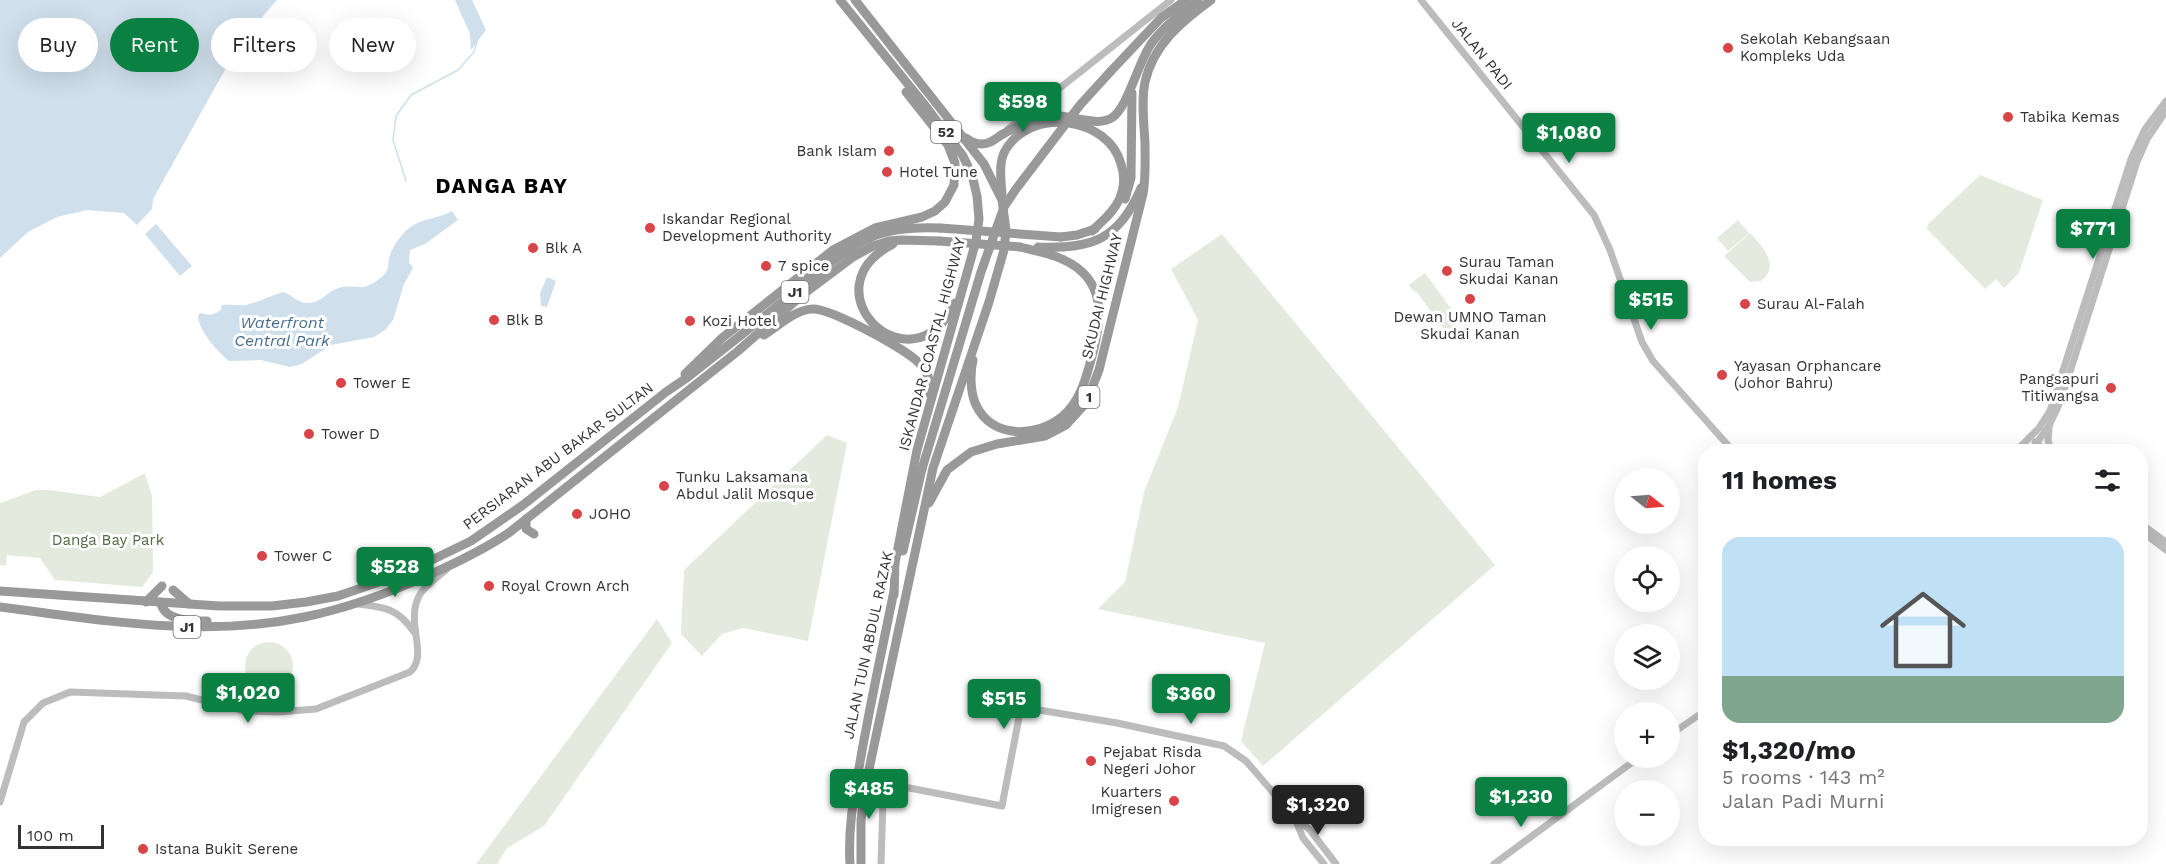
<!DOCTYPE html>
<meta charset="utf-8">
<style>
body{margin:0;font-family:"Work Sans",sans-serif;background:#f2f2f2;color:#202124;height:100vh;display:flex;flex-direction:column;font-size:22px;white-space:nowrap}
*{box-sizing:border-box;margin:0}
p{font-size:20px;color:#757577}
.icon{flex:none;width:33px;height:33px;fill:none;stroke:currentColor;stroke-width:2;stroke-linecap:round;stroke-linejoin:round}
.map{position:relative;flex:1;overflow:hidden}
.sheet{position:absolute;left:1698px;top:444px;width:450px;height:402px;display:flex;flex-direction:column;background:#fff;border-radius:24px;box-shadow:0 6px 24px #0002}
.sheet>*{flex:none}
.hud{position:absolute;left:18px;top:18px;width:570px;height:54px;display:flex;gap:12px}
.needle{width:39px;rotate:107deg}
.tools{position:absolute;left:1614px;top:468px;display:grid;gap:12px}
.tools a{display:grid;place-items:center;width:66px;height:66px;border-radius:50%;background:#fff;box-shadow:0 6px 24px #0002;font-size:30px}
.scale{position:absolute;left:18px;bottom:15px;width:86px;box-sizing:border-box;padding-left:6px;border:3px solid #323232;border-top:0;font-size:16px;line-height:21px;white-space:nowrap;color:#323232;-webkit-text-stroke:4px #fff;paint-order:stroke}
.price{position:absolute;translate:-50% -51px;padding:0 14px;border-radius:6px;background:#0b8043;color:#fff;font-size:20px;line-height:39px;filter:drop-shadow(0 2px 3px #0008)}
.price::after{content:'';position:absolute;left:50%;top:36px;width:18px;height:14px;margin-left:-9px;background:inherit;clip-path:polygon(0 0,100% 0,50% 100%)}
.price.selected{background:#222;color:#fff}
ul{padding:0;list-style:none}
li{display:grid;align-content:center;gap:12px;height:318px;padding:0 24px}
li span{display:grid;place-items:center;height:186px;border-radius:18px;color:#555}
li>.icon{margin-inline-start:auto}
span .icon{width:108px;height:108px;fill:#fffc;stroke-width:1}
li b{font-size:26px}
h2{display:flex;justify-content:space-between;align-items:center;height:72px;padding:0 24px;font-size:26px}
.chip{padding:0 21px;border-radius:27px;background:#fff;box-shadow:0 6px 24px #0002;font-size:21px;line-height:54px}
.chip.selected{background:#0b8043;color:#fff}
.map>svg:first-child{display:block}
.green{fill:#e4eade}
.water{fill:#cfdfeb}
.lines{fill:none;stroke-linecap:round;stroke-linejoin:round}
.stream{stroke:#cfdfeb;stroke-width:1.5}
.secondary{stroke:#bcbcbc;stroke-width:7}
.highway{stroke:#999;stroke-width:9}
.highway-bridge{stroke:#999;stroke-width:9}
.poi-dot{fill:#d84447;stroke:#fff;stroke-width:2}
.labels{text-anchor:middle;stroke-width:6;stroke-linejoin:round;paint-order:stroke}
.shield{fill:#fff;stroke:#707070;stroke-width:1.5}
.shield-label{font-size:14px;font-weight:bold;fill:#323232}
.poi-label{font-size:15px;fill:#323232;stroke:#fff;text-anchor:start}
.street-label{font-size:15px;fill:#323232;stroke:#fff}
.park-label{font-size:15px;fill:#536a42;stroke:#fff}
.water-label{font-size:16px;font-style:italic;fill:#456e8e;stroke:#fff}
.district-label{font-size:21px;font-weight:bold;letter-spacing:1.5px;fill:#000;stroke:#fff}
</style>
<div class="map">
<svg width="2166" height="864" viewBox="0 0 2166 864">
<rect width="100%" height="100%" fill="#fff"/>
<g class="green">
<polygon points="1980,175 2043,200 2019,273 2004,288 1996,279 1985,289 1927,229 1928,224"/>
<polygon points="1738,220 1749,233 1728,251 1717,238"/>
<path d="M1750,233C1762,246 1781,266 1761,281L1750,282L1724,256Z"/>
<polygon points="1222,234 1495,565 1263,766 1241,741 1265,643 1098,609 1125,582 1144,492 1178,407 1198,320 1171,269"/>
<polygon points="1425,273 1460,321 1446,332 1416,291 1414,292 1409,285"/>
<polygon points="827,435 847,443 808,641 743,628 722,634 702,656 681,634 684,570"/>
<polygon points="145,473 152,496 153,572 142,587 55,580 40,558 7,555 6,566 0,565 0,503 36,490 49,490 100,497"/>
<polygon points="657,619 672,643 544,826 507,848 497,864 476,864"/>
<circle cx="269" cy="666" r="24"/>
</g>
<g class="water">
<polygon points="0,0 277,0 241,41 153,199 152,209 137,225 124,213 87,210 57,217 28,232 0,258"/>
<polygon points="455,0 472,0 486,30 471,50 470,34"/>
<path d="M452,211L458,220L425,244L410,250L409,262L413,268L404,284L393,320L385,330L374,337L331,345L302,364L290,367L261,360L229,361C217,351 198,330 198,315L201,313C208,316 214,315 221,310L222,305C230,304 243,306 246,305C259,302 270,296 283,292C293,295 296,303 308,303C323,302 324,294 336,289C346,285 353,287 363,287C369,286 383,278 386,272C389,268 388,263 389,259C391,248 401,235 409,228C422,218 438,219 452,211Z"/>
<polygon points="156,224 192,266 180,276 145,234"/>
<polygon points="547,277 556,281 547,307 541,306 540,293"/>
</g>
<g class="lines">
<polyline class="stream" points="406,181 393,140 396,116 411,95 458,70 474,52 477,42"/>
<g class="secondary">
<polyline points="1421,0 1594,215 1610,250 1642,342 1653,361 1734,452"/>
<polyline points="1008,129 1171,0"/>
<polyline points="2049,429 2048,441 2052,452"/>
<polyline points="2035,442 2048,452"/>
<polyline points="2015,452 2039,428 2050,411 2131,159 2145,129 2166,101"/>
<polyline points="2030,452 2049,426 2061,400 2137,162 2147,139 2166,111"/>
<polyline points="2140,523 2166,542"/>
<polyline points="2140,530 2166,550"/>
<path d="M358,604C384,607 398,608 414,632"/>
<polyline points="1670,735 1706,710"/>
<path d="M0,802L24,722L43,703L70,692L186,696L245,711L278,712L316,709L410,672C429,655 405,623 419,596C425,585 437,578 446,570"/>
<polyline points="1296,821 1303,838 1324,864"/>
<polyline points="881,864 883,801 891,789 899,786 1002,806 1021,707 1117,723 1224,746 1246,761 1295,818 1310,830 1336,864"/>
<polyline points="1494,864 1638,758"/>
</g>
<g class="highway">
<polyline points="840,0 924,104 963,156 972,175 977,196 979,219 976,241 917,450 895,563 894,595"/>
<polyline points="855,0 984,164 1002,200 1006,230 1004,250 989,302 933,468 865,788 861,820 861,864"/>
<polyline points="1111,71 1161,18 1186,0"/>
<path d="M966,138C971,142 976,144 982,144C991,144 996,138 1003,134C1016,127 1031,120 1046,117C1067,112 1097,129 1113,117C1128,106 1138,63 1151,44C1164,26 1182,13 1198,0"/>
<path d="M1002,194C1001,179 998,162 1006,149C1033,106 1109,118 1121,164C1125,176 1124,189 1119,200C1113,213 1101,222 1092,231"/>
<polyline points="1125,199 1131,178 1132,93"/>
<polyline points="1061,237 1077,235 1095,229"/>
<path d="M893,244C804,290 912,394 955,303"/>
<path d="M1038,247C1092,249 1119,240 1141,188"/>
<path d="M764,335C778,326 796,309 813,309C832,309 908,350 920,364C928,372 931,383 930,394"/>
<path d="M973,360C970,373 970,392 976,405C992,439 1037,438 1063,416C1080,401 1085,381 1091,360C1102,322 1108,280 1064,260C1051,253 1035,251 1020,247"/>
<polyline points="685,374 722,338 833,250 875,228 922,217 935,211 945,202 954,185 955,163 948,145 906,92"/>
<path d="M929,503L947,470L971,452L997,444L1045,436L1066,425L1086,403L1099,370L1143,194C1146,177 1145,160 1145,143C1144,124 1141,101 1145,82C1153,45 1182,21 1211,0"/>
<polyline points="526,519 526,529 534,534"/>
<polyline points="903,551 922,469"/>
<polyline points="173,590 189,604"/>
<path d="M0,591L219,606H272L306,602L338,596L405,573L471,541L523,505L666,392L688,377C722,350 756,324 789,296C814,276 846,247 876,235C896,228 918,227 940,228"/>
<polyline points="146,602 162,586"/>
<path d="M161,603C164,621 192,621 207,621"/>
<path d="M0,607C56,614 116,624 173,626C269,631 342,614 429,575C458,562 485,549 510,532L738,351L801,296L853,257L873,246L889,241L901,240L939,241"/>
<path d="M850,864C848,831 853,800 859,768C869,709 882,650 894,591"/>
</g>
<g class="highway-bridge">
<polyline points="940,228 1061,237"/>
<polyline points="939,241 1020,247"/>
<polyline points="922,469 981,272 1004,207 1016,189 1080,105 1111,71"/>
</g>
</g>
<g class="poi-dot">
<circle cx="1728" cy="48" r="6"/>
<circle cx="2008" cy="117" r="6"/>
<circle cx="889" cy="151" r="6"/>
<circle cx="887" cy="172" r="6"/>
<circle cx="650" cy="228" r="6"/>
<circle cx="533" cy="248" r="6"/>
<circle cx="766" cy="266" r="6"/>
<circle cx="1447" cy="271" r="6"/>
<circle cx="1470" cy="299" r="6"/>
<circle cx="1745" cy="304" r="6"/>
<circle cx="494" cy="320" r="6"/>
<circle cx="690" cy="321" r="6"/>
<circle cx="1722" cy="375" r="6"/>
<circle cx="341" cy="383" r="6"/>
<circle cx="2111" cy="388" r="6"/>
<circle cx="309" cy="434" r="6"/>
<circle cx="664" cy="486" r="6"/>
<circle cx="577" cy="514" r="6"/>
<circle cx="262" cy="556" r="6"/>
<circle cx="489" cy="586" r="6"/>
<circle cx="1091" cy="761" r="6"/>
<circle cx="1174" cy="801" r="6"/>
<circle cx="143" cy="849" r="6"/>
</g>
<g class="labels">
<g class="shield">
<rect x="931" y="121" width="30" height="22" rx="4.5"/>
<rect x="781.5" y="281" width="27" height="22" rx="4.5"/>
<rect x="1078.5" y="386" width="21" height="22" rx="4.5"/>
<rect x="173.5" y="616" width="27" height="22" rx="4.5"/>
</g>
<g class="shield-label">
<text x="946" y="137">52</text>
<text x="795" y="297">J1</text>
<text x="1089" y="402">1</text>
<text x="187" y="632">J1</text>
</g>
<g class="poi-label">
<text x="1740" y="44">Sekolah Kebangsaan<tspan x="1740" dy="17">Kompleks Uda</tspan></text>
<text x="2020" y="122">Tabika Kemas</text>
<text x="877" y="156" text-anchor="end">Bank Islam</text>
<text x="899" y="177">Hotel Tune</text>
<text x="662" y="224">Iskandar Regional<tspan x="662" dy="17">Development Authority</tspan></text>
<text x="545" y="253">Blk A</text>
<text x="1459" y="267">Surau Taman<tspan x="1459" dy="17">Skudai Kanan</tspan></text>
<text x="778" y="271">7 spice</text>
<text x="1757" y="309">Surau Al-Falah</text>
<text x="1470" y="322" text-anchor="middle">Dewan UMNO Taman<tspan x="1470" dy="17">Skudai Kanan</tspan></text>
<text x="506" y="325">Blk B</text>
<text x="702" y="326">Kozi Hotel</text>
<text x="1734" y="371">Yayasan Orphancare<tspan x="1734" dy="17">(Johor Bahru)</tspan></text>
<text x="2099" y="384" text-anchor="end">Pangsapuri<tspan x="2099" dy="17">Titiwangsa</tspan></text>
<text x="353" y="388">Tower E</text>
<text x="321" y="439">Tower D</text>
<text x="676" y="482">Tunku Laksamana<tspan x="676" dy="17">Abdul Jalil Mosque</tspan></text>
<text x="589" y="519">JOHO</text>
<text x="274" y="561">Tower C</text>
<text x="501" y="591">Royal Crown Arch</text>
<text x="1103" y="757">Pejabat Risda<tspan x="1103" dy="17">Negeri Johor</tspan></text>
<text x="1162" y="797" text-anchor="end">Kuarters<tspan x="1162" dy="17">Imigresen</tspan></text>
<text x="155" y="854">Istana Bukit Serene</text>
</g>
<g class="street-label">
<text transform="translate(1482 54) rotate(51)" y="5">JALAN PADI</text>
<text transform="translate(1102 296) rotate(-76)" y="5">SKUDAI HIGHWAY</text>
<text transform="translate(932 344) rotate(-75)" y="5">ISKANDAR COASTAL HIGHWAY</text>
<text transform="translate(558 456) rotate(-37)" y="5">PERSIARAN ABU BAKAR SULTAN</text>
<text transform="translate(868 645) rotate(-78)" y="5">JALAN TUN ABDUL RAZAK</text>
</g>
<g class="park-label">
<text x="108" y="545">Danga Bay Park</text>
</g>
<g class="water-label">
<text x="282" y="328">Waterfront<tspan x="282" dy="18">Central Park</tspan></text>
</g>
<g class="district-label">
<text x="502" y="193">DANGA BAY</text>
</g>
</g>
</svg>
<div class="tools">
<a><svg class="needle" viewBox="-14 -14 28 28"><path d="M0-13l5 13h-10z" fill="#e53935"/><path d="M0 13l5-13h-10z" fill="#757577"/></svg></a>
<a><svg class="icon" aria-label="locate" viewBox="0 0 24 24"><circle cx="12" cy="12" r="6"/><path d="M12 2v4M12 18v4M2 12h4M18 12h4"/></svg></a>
<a><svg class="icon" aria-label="layers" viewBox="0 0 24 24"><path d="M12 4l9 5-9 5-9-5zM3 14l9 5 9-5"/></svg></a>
<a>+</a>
<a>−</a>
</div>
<div class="scale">100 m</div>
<b class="price" style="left:1023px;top:133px">$598</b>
<b class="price" style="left:1569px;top:164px">$1,080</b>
<b class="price" style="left:2093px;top:260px">$771</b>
<b class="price" style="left:1651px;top:331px">$515</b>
<b class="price" style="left:395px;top:598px">$528</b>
<b class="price" style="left:248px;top:724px">$1,020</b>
<b class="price" style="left:1191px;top:725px">$360</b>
<b class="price" style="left:1004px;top:730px">$515</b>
<b class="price" style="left:869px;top:820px">$485</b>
<b class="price" style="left:1521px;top:828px">$1,230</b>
<b class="price selected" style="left:1318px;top:836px">$1,320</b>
<div class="hud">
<a class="chip">Buy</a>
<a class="chip selected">Rent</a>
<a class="chip">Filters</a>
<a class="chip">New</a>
</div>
<section class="sheet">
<h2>11 homes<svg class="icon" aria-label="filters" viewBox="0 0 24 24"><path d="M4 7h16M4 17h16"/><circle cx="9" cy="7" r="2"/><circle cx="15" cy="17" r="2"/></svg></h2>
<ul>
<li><span style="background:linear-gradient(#bfe0f5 75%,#7fa58c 0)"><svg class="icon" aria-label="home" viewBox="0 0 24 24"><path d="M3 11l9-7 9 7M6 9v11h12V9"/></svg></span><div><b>$1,320/mo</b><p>5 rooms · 143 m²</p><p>Jalan Padi Murni</p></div></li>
</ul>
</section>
</div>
